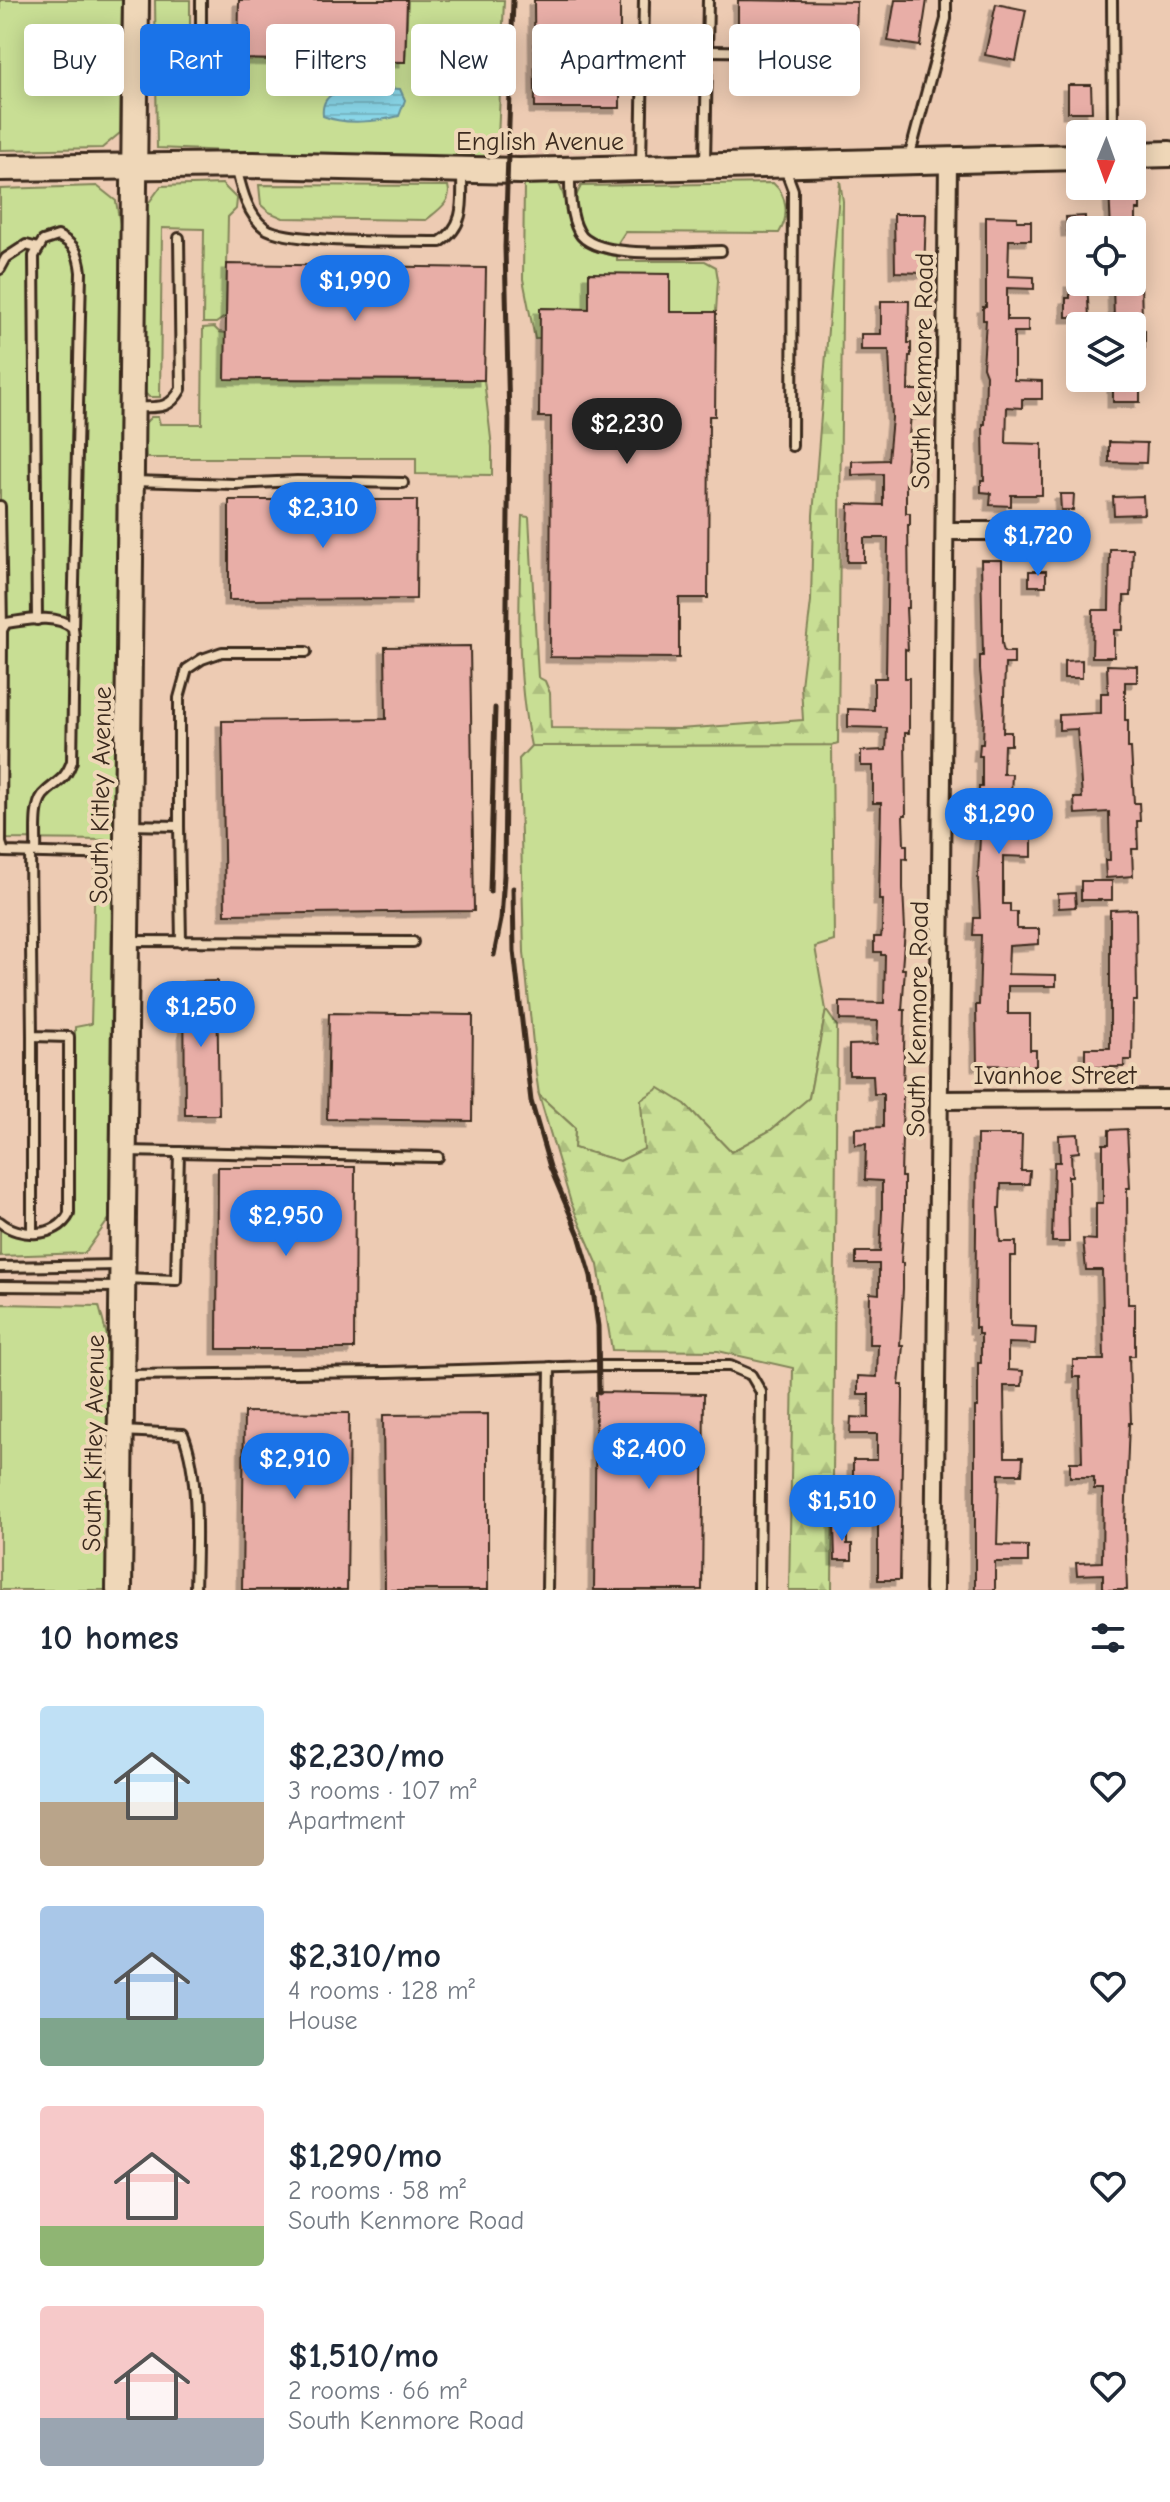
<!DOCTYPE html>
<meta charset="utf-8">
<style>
body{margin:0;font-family:"Comic Neue",sans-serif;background:#f2f2f3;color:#1f2937;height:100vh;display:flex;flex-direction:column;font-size:30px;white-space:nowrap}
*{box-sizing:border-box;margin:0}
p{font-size:26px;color:#747a83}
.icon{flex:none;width:44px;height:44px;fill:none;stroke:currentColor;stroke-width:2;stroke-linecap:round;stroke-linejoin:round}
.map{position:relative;height:1590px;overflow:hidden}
.details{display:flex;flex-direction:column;background:#fff;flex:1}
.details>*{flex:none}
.top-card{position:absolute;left:24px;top:24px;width:1122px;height:72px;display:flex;gap:16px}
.needle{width:52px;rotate:181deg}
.buttons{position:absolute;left:1066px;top:120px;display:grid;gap:16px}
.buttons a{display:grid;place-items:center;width:80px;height:80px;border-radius:8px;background:#fff;box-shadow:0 4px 20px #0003;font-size:40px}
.price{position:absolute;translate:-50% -68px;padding:0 18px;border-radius:28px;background:#1a73e8;color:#fff;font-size:26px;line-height:52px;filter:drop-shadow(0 2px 4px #0008)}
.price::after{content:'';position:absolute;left:50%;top:48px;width:24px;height:18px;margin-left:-12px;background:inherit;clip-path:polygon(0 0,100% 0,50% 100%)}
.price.selected{background:#222;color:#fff}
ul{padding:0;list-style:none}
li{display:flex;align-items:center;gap:24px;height:200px;padding:0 40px}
li span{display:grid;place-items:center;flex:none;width:224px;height:160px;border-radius:8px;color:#555}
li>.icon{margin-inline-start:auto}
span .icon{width:96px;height:96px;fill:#fffc;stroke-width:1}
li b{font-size:34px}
h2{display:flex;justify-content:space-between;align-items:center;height:96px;padding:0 40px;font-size:34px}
.chip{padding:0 28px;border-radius:8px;background:#fff;box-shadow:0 4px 20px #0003;font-size:28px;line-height:72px}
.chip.selected{background:#1a73e8;color:#fff}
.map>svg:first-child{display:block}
.green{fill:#c8de94;stroke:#828459;stroke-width:2}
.forest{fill:url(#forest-firs);stroke:#828459;stroke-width:2}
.water{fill:url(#water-rules);stroke:#6a9298;stroke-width:2}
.building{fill:#e8aea7;stroke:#3b2a1e;stroke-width:2;filter:url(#shadow)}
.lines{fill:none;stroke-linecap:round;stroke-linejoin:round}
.lane-casing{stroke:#3b2a1e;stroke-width:14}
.street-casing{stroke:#3b2a1e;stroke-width:22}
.secondary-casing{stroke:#3b2a1e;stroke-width:30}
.lane{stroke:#efd7b8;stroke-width:8}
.street{stroke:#efd7b8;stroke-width:16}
.secondary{stroke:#efd7b8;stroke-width:24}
.rail{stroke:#3b2a1e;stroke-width:5}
.labels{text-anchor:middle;stroke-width:8;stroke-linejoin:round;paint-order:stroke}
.street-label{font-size:26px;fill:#3b2a1e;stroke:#efd7b8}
</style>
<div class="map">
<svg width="1170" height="1590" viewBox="0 0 1170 1590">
<defs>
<pattern id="forest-firs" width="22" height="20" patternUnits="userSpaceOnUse" patternTransform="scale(2)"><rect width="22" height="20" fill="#c8de94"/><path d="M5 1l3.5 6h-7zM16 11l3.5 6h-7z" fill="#adbf7f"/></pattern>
<pattern id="water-rules" width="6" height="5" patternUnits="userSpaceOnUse" patternTransform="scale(2)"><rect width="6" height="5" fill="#8ad7e9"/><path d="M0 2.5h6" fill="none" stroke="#78b9c7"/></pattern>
<filter id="shadow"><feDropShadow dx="-5.5" dy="5.5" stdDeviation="0" flood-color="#0004"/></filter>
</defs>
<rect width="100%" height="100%" fill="#edcbb3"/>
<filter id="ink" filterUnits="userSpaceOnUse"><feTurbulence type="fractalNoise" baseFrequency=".0125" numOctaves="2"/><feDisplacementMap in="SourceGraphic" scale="16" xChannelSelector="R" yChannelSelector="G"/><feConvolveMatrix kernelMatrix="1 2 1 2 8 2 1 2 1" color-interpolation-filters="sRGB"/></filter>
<g filter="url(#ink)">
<g class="green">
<polygon points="0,0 122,0 120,133 102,148 0,150"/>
<polygon points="155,0 190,0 190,67 222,67 238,59 405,62 408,0 504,0 497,162 157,148"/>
<path d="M524,182H558C578,220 556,248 617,256V261H705L716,267L718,280L716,312H670V274H589V309L541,308L540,339H535L523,279Z"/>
<path d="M773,183C788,196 789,217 779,233L625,232L616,246C587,240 578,231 574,200L581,186Z"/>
<polygon points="222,184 237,199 236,209 228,217 226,316 216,323 203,323 204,229 162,228 160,397 149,397 142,390 145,208 161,186"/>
<path d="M259,185L448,186C453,202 437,211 426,220L283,218L269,212L261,205Z"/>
<polygon points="97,186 116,201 120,224 113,840 0,839 0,189"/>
<polygon points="214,327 219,332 226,333 226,379 484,380 492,447 492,475 416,474 416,458 146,458 144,424 151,417 158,417 160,424 202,424 203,328"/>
<polygon points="832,745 834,941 815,947 826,1010 809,1098 771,1130 731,1152 685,1104 641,1100 645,1149 620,1161 574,1148 575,1128 539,1095 536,1074 524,952 519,759 531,746"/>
<path d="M103,864L111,869L112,876L109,1219L85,1253L0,1256V1228C29,1241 66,1244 75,1207V1027L91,1024L95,868Z"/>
<polygon points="0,1304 99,1306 107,1336 107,1590 0,1590"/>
</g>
<g class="forest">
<path d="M840,181L843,201L838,743L832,745L531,746C515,671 519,592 522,516L529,517L538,677L545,681L550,693L551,728L679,729L803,720L801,686L811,601L813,515Z"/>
<polygon points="826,1010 837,1026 832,1590 789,1590 793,1368 718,1351 612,1350 598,1265 571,1203 539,1095 575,1128 574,1148 620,1161 644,1149 641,1100 659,1088 685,1104 731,1152 771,1130 809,1098"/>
</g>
<path class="water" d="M363,87L400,89L405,100L399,116C377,122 344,125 323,116C320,91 344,89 363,87Z"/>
<g class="building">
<polygon points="239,0 407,0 405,62 238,59"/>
<polygon points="534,0 620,0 620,108 535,108"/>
<polygon points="738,0 857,2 856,38 738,36"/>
<polygon points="895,0 927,0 920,46 888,41"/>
<polygon points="996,4 1026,10 1016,61 985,55"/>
<polygon points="1068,85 1091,85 1092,112 1068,112"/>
<polygon points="1109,189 1134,189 1134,197 1140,197 1140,210 1136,210 1136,230 1111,230"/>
<polygon points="894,214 926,214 924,273 895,272"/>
<polygon points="986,216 1017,217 1017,221 1031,221 1031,240 1009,240 1008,276 1034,277 1034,289 1007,288 1007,320 1028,320 1028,332 1014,332 1014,380 1042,381 1042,399 1022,399 1022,408 1007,407 1006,443 1042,444 1042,495 1011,495 1011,506 990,505 991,493 981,492 981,480 984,480 983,424 985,424 986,375 983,367 986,320 983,320 983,307 986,307"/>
<polygon points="1085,216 1085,230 1067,231 1066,217"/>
<polygon points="227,264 486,268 484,380 225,379"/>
<polygon points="589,273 670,274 670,312 716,312 715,416 709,416 708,598 679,598 679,658 550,657 551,417 539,417 540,308 589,309"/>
<polygon points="1070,282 1087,282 1089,317 1066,317 1066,298 1070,298"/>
<polygon points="1113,282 1141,282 1142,320 1114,321"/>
<polygon points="881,301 909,301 908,343 911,343 911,356 909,356 908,390 921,390 921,414 911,414 906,471 910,471 909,483 906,483 906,513 910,513 910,525 908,525 909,608 906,608 908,650 905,649 905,678 909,678 909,733 905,733 906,815 903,815 904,845 907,845 907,859 903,858 903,888 905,930 902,969 905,969 902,1010 905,1010 901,1177 904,1177 904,1213 901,1263 903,1263 903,1288 900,1346 903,1346 899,1385 903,1385 903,1399 900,1580 878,1580 878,1477 853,1476 853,1460 877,1460 877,1434 850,1434 851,1417 869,1418 869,1394 858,1394 858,1376 877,1377 878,1344 869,1344 870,1293 879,1294 879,1264 856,1264 856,1252 880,1252 882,1212 882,1181 865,1180 866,1144 855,1145 855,1128 883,1127 883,1094 874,1094 873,1075 849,1075 849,1045 877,1044 878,1021 840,1020 840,1002 884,1003 885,955 881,955 881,952 874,952 874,937 881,937 882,929 883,900 879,900 881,803 873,803 873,766 861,766 861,751 886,750 887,728 848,727 848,709 874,710 874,678 886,678 888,538 864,538 864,562 847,562 849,504 883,505 883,474 852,475 852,461 888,460 892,418 889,350 861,350 861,334 881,334"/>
<rect x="1132" y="330" width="13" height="18"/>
<rect x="1113" y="382" width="27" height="20"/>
<polygon points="1109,442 1147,443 1146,463 1109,462"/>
<polygon points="1060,494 1074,494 1073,510 1061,510"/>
<polygon points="1143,496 1144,514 1114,515 1113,497"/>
<polygon points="229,500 417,500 416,599 229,600"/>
<polygon points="1110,549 1133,549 1131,596 1124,596 1123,630 1114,630 1114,657 1092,657 1093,610 1109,610"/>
<polygon points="981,560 1002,560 1002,643 1004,652 1014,652 1014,664 1005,664 1003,732 1011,732 1011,745 1004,745 1003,774 1012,774 1011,794 1033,794 1033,812 1006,812 1006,838 1032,838 1032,857 1003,856 1003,904 1010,904 1010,912 1017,912 1017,929 1039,929 1039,944 1009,946 1008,974 1056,975 1056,986 1008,986 1008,1014 1030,1014 1030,1050 1036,1050 1036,1066 977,1065 976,1005 979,1005 981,935 973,935 974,918 980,918 978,875 982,800 979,800 979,787 982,787 982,756 979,756 980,744 983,744 984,713 980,669 980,656 983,656"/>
<rect x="1029" y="571" width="17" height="15"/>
<polygon points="470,646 474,911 225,914 222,721 386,719 385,647"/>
<polygon points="1082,660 1082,678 1064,678 1064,661"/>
<polygon points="1107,665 1137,666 1137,682 1125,682 1125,720 1128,720 1128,748 1131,748 1134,803 1139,803 1140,821 1137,821 1138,849 1132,849 1133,876 1106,878 1105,860 1110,860 1109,812 1075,814 1074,798 1082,798 1077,729 1059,730 1059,715 1101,713 1101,693 1108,693"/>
<rect x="1081" y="881" width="31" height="19"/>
<polygon points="1075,893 1076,907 1059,908 1058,894"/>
<polygon points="1136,909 1137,1001 1133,1001 1132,1060 1124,1060 1124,1067 1085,1067 1085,1048 1110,1048 1110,910"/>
<polygon points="217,981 219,1115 185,1115 184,982"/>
<polygon points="329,1013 473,1015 472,1121 327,1119"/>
<polygon points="1127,1129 1130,1188 1127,1188 1128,1304 1135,1304 1135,1356 1129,1356 1131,1423 1129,1423 1125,1524 1127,1590 1103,1590 1103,1574 1077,1575 1076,1563 1102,1562 1103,1489 1094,1489 1094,1477 1070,1477 1070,1462 1082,1462 1080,1377 1073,1377 1073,1360 1104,1360 1102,1270 1086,1270 1083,1239 1096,1240 1096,1203 1103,1203 1103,1144 1109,1144 1109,1130"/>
<polygon points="1078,1134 1079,1152 1071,1153 1072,1176 1068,1176 1069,1242 1052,1242 1054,1162 1060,1162 1059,1135"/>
<polygon points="977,1135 1022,1135 1021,1171 1030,1171 1029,1184 1001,1184 1000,1208 998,1208 1000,1242 1016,1242 1016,1256 1010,1256 1010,1326 1036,1327 1035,1344 1008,1343 1008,1370 1023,1371 1022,1386 1004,1386 1005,1457 1023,1457 1022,1474 999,1474 997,1545 1028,1546 1028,1562 995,1562 995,1590 975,1590 975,1407 978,1407 978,1363 981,1363 981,1334 978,1334 978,1328 975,1328"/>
<polygon points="218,1167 355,1167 354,1349 217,1349"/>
<polygon points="596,1392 704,1394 702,1590 594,1590"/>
<polygon points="244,1412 349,1413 347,1590 242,1590"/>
<polygon points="488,1414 488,1590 385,1590 383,1415"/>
<polygon points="834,1523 847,1523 847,1544 852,1544 852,1560 835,1560"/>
</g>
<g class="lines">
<g class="lane-casing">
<g id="lane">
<polyline points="1112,0 1113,134"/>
<polyline points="708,51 805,52"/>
<polyline points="201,57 201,0"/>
<polyline points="909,158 946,19 946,0"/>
<polyline points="705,163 708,0"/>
<polyline points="641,164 644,0"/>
<polyline points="784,166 793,190 792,446"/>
<path d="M236,167C241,187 247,215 265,228C288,244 406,241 440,242C466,226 462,201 462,174"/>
<path d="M570,171C570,191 569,214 579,232C594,261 690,251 721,251"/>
<polyline points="0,269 6,258 26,245 38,248"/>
<path d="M133,407C156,407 169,411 181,389L179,238"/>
<polyline points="132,481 234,484 297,481 403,483"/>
<polyline points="0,506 2,629"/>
<path d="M37,620L34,256L43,241L58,236C75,244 79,254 81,272L73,628"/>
<polyline points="128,825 179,826 179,698 187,669 202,659 222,652 306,652"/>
<polyline points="179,826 181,942"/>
<path d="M36,853C37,837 33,808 43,795C56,781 65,782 72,761L74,637L73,628C56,613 27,620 6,623L2,630L1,843L4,852L123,855"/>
<polyline points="127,941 413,942"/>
<polyline points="32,1036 32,1233"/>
<polyline points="125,1151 438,1157"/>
<path d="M0,1222C19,1238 57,1238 69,1214V1037L32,1036L30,853"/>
<polyline points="0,1267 118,1265"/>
<polyline points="124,1278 176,1280 179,1152"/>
<polyline points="0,1286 119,1287"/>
<polyline points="123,1375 388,1372 599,1366 730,1366 751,1375 761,1392 759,1590"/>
<path d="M122,1431L183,1434C200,1475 196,1545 195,1590"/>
<polyline points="547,1590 550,1367"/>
</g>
</g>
<g class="street-casing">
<g id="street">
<polyline points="945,531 1056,531"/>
<polyline points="940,1100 1170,1099"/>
<polyline points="934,1590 948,161"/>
</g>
</g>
<g class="secondary-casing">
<g id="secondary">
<polyline points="1132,155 1170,154"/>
<polyline points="0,168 253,165 520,171 1080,157"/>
<polyline points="119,1590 136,0"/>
</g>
</g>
<use href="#lane" class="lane"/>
<use href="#street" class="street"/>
<use href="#secondary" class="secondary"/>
<g class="rail">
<polyline points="513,888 514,951 531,1101 550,1167 579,1235 591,1276 598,1326 599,1392"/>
<polyline points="490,892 495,708"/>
<polyline points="494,955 501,920 504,875 509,421 505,247 513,0"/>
</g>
</g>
</g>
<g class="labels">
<g class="street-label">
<text x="540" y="150">English Avenue</text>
<text transform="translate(922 371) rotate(-89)" y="9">South Kenmore Road</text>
<text transform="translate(100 795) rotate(-89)" y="9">South Kitley Avenue</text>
<text transform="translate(917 1019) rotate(-89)" y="9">South Kenmore Road</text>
<text x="1055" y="1084">Ivanhoe Street</text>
<text transform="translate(93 1443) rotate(-89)" y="9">South Kitley Avenue</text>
</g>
</g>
</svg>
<div class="buttons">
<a><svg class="needle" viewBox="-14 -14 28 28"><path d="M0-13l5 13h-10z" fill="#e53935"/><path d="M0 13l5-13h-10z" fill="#747a83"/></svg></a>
<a><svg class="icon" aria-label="locate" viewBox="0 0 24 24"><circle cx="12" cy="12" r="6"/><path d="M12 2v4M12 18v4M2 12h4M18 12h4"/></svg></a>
<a><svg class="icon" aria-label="layers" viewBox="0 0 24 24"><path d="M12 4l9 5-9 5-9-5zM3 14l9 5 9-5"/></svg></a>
</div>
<b class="price" style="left:355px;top:323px">$1,990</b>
<b class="price selected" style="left:627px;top:466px">$2,230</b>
<b class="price" style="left:323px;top:550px">$2,310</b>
<b class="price" style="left:1038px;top:578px">$1,720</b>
<b class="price" style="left:999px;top:856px">$1,290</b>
<b class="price" style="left:201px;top:1049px">$1,250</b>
<b class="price" style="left:286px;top:1258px">$2,950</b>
<b class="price" style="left:649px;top:1491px">$2,400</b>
<b class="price" style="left:295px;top:1501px">$2,910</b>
<b class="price" style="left:842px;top:1543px">$1,510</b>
<div class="top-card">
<a class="chip">Buy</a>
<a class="chip selected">Rent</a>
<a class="chip">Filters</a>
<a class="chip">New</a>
<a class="chip">Apartment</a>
<a class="chip">House</a>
</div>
</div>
<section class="details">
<h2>10 homes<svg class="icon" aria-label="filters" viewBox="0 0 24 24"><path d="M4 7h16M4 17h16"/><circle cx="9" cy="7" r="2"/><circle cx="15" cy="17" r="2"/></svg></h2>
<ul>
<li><span style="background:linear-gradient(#bfe0f5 60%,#b9a48a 0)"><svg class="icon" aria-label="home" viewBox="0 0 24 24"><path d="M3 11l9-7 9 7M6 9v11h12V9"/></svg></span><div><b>$2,230/mo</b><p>3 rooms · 107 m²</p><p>Apartment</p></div><svg class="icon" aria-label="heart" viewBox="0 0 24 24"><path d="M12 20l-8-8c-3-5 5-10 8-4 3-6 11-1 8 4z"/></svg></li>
<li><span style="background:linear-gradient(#a9c7e8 70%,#7fa58c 0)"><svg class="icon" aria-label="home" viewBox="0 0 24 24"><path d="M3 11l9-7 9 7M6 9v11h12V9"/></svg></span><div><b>$2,310/mo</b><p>4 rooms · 128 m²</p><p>House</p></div><svg class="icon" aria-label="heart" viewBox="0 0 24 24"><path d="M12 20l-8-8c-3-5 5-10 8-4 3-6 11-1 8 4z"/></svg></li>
<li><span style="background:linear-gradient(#f6c9c9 75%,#8fb573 0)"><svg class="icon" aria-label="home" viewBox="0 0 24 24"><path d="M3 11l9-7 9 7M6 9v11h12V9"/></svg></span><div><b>$1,290/mo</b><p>2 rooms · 58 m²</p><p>South Kenmore Road</p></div><svg class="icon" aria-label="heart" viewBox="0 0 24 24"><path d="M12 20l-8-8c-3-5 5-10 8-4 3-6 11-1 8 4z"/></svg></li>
<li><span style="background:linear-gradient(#f6c9c9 70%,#9aa5b1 0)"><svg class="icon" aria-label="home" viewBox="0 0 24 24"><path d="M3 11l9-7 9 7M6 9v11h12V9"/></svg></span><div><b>$1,510/mo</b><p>2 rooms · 66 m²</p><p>South Kenmore Road</p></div><svg class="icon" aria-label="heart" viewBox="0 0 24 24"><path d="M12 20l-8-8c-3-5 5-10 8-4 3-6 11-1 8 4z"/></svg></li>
</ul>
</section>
